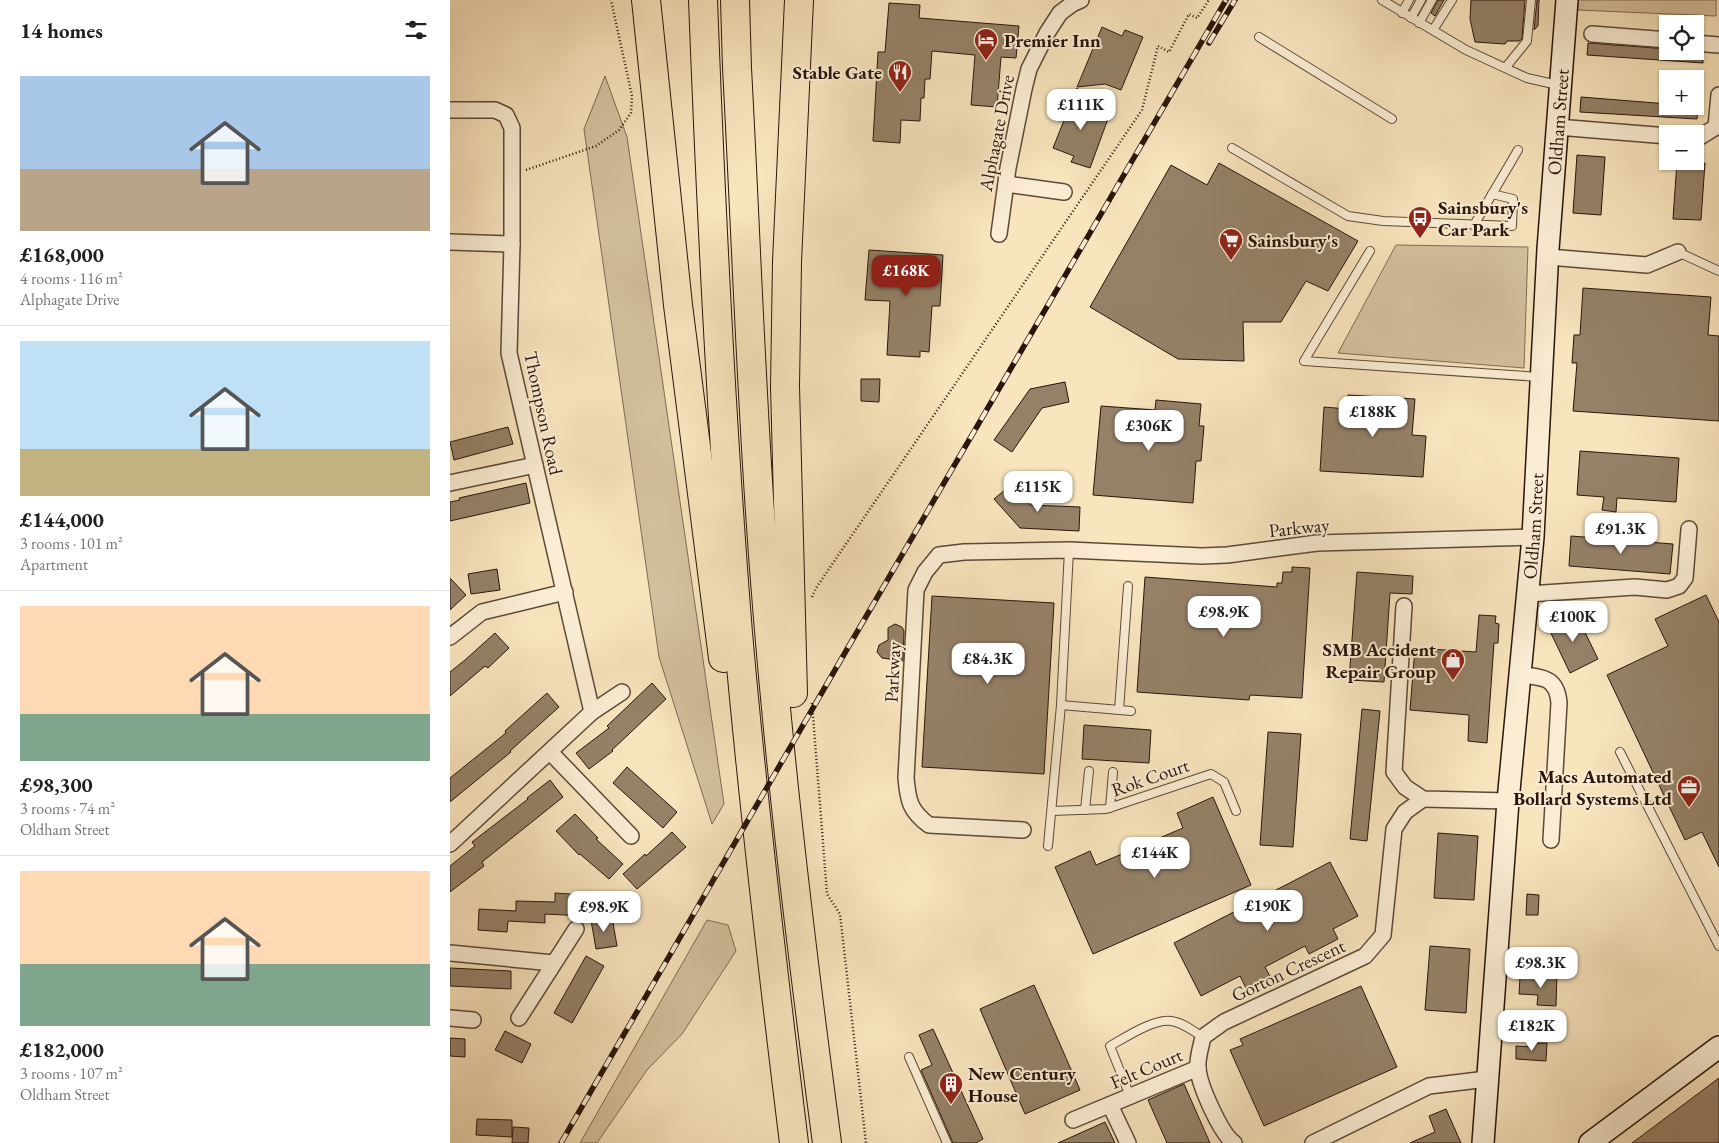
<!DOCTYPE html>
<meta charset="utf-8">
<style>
body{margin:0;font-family:"EB Garamond",serif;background:#f2f2f2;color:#202124;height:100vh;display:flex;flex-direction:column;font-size:19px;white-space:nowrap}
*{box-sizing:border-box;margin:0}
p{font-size:16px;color:#757577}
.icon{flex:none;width:28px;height:28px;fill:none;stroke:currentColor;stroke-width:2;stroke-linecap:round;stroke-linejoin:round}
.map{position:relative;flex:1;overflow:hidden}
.sheet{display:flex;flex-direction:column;background:#fff;width:450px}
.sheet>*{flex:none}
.buttons{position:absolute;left:1209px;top:15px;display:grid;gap:10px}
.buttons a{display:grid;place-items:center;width:45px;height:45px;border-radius:0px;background:#fff;box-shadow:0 1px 4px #0004;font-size:25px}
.price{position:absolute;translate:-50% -42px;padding:0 11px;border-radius:10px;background:#fff;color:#222;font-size:16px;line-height:32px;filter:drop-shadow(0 1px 2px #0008)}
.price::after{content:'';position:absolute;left:50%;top:30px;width:15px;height:11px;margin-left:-8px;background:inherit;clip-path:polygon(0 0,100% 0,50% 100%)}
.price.selected{background:#8f2418;color:#fff}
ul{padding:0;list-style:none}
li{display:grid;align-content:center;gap:10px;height:265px;padding:0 20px}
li+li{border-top:1px solid #e0e0e0}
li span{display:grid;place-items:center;height:155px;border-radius:0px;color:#555}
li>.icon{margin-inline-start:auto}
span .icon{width:90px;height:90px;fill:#fffc;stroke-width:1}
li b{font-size:21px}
h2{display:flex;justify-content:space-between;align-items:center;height:60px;padding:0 20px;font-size:21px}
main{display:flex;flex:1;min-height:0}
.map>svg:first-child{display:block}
.green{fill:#d5c19f;stroke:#7f6b55}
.building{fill:#958168;stroke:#29150b}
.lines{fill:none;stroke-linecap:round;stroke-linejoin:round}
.lane-casing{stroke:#5d4938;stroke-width:10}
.street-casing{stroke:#5d4938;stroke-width:18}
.secondary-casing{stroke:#29150b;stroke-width:24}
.highway-casing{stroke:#29150b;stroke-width:30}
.path{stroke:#29150b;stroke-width:2.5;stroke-dasharray:1 2.5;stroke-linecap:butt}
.lane{stroke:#faedd4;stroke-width:8}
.street{stroke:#faedd4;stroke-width:15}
.secondary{stroke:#faedd4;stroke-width:21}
.highway{stroke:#f8e4bd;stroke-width:28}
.rail-casing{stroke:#29150b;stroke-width:5.5}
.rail{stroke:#faedd4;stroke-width:4;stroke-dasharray:11;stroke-linecap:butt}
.labels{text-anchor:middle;stroke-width:4;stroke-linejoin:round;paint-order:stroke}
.poi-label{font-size:19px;font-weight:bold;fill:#29150b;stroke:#faedd4;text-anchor:start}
.street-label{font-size:19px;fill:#29150b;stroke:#faedd4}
</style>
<main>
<section class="sheet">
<h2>14 homes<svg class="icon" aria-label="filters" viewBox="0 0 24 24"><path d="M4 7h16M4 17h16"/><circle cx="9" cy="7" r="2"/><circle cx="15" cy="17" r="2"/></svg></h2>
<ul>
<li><span style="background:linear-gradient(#a9c7e8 60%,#b9a48a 0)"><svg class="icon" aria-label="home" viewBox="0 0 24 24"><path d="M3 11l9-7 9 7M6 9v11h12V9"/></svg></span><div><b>£168,000</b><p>4 rooms · 116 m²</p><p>Alphagate Drive</p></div></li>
<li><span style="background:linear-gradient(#bfe0f5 70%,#c2b280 0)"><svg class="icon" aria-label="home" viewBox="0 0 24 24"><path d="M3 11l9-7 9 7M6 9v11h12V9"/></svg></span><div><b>£144,000</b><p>3 rooms · 101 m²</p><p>Apartment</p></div></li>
<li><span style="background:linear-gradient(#ffd9b3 70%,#7fa58c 0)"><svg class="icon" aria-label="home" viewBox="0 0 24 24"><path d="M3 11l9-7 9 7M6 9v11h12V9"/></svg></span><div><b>£98,300</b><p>3 rooms · 74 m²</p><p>Oldham Street</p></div></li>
<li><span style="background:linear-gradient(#ffd9b3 60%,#7fa58c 0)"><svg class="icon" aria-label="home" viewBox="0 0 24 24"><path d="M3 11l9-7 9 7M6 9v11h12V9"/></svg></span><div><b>£182,000</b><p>3 rooms · 107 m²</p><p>Oldham Street</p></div></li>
</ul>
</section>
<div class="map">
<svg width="1269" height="1143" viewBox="0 0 1269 1143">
<rect width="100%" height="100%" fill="#f8e4bd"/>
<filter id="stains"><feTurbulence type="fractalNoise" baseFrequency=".004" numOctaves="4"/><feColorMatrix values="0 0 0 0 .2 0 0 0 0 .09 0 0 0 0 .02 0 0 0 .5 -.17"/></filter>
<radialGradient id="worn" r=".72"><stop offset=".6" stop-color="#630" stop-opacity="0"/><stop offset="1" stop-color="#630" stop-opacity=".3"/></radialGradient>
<g class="green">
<polygon points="1128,0 1266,0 1266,16 1128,10"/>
<polygon points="155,76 177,137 274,804 262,824 209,657 134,129"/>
<polygon points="946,245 1078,247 1074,368 888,353"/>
<polygon points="257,920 278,925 286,951 232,1034 197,1070 147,1143 130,1143"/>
</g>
<g class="building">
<polygon points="988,0 994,0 985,16 981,13"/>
<polygon points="1021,0 1075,0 1072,39 1069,41 1057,41 1055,44 1025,42 1020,19"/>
<polygon points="1087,0 1089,0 1088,26 1084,30"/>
<polygon points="439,3 470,5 469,18 569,26 566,58 551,57 547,107 521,105 525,55 482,51 480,79 475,79 474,98 471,98 470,121 451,120 450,143 423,141 428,52 435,52"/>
<polygon points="652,27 672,36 675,30 693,37 671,90 655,84 627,87"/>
<polygon points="1138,43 1218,49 1218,51 1253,53 1253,63 1137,55"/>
<polygon points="627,88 643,108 659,116 640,168 621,162 624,156 603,148"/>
<polygon points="1131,97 1218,104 1218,106 1248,106 1247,119 1130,112"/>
<polygon points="1127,155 1155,157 1151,215 1123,213"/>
<polygon points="1227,161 1255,163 1251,220 1223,219"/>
<polygon points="769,163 908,241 878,291 856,281 831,322 793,322 794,361 728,359 640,307 721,165 757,185"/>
<polygon points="419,250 493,255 490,306 482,306 479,352 470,351 470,357 437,355 440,301 415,300"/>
<polygon points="1133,288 1261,297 1258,335 1269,336 1269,421 1123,411 1127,363 1122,363 1124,335 1130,335"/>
<polygon points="411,379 430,379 429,402 411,401"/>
<polygon points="615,382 619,402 592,408 562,452 544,440 580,389"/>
<polygon points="898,395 965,399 962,435 976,436 973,477 870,471 874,407 897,409"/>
<polygon points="706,400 751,404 749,426 754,426 751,461 746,461 743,503 643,495 651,406 705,410"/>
<polygon points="58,427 63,444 4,460 0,442"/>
<polygon points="1130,451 1229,458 1226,502 1167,498 1166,512 1152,510 1154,497 1127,495"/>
<polygon points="76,483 80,503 0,521 0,502 10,500 9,498"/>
<polygon points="562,484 580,505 630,507 629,531 570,528 544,499"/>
<polygon points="1121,536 1223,544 1220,574 1119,566"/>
<polygon points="842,567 860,568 852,698 800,695 799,700 687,692 695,577 827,587 827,583 832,583 833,572 842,572"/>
<polygon points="47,569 50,590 21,594 18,574"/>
<polygon points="907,572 963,576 962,594 940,593 934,682 899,680"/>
<polygon points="0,578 16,595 0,610"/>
<polygon points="1256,595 1269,622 1269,867 1252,832 1235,840 1157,675 1218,646 1205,619"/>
<polygon points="482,596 604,603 594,774 472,767"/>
<polygon points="1126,614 1148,659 1120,673 1098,627"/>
<polygon points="1029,615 1046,616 1045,623 1049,624 1048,643 1044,643 1037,743 1018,741 1019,715 960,710 965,648 1026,652"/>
<polygon points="445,624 452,627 454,631 453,661 432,658 427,652 429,645 438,640 438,628"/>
<polygon points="45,633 59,648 38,668 35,666 0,696 0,672 15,660"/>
<polygon points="202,683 216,699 162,750 163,751 139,769 126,753 159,728 157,726"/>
<polygon points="97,693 109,707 60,751 61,752 0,802 0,778 56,733 55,731"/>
<polygon points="912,709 930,711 917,841 900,839"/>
<polygon points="634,725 701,730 699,763 632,759"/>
<polygon points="818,732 851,734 843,847 810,845"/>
<polygon points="177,767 227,812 213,828 163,783"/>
<polygon points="100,780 113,797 32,862 34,866 0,892 0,866 25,846 22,842 78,799 77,798"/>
<polygon points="763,797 801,885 643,954 605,867 640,851 646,865 733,828 727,813"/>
<polygon points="125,814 148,838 146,839 173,864 159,879 130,854 129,855 106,831"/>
<polygon points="222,832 236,847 187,889 173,874 195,854 196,856"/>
<polygon points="988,833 1028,836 1024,900 984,898"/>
<polygon points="880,862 908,916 883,929 888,939 859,954 855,946 815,967 821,978 797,990 790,976 751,996 724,943"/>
<polygon points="105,893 135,895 134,916 95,914 95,923 58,921 57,932 28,930 29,909 66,911 66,901 105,902"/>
<polygon points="1077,894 1089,895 1088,915 1076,915"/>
<polygon points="162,917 167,946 146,949 141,920"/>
<polygon points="980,946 1020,949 1016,1013 975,1010"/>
<polygon points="136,956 154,966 122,1023 104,1013"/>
<polygon points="0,968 61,971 61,989 0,986"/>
<polygon points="1097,974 1107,974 1106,1006 1087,1005 1088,995 1069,994 1070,977 1097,978"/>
<polygon points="584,985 630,1090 575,1114 530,1009"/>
<polygon points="911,986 947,1067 814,1126 780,1050 793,1045 790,1039"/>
<polygon points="483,1029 533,1139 526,1143 503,1143 471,1070 482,1065 469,1035"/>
<polygon points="55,1031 81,1044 72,1063 45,1050"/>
<polygon points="0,1038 15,1039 15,1057 0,1056"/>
<polygon points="1083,1043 1097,1043 1096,1061 1066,1059 1066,1046 1082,1047"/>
<polygon points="1269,1078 1269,1143 1182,1143"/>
<polygon points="734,1084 760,1143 717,1143 698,1100"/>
<polygon points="996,1109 1011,1143 960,1143 985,1132 979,1116"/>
<polygon points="27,1119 62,1120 62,1137 26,1135"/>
<polygon points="655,1122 665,1143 608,1143"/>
<polygon points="63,1127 79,1128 78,1143 62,1143"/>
</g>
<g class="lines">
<g class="lane-casing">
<g id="lane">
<polyline points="932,0 1016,50 1077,78 1108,85"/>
<polyline points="952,13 959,0"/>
<polyline points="961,18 971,0"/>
<polyline points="969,23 982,0"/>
<polyline points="983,30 1002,0"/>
<polyline points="809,37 942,119"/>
<polyline points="1056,67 1077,41 1081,0"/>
<polyline points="782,148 898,216 933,221 1062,226 1063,199 1042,194"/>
<polyline points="1024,225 1068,150"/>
<polyline points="920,251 854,361 1089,377"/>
<polyline points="1228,252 1269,271"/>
<polyline points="611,705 681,711"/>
<polyline points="669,710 678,586"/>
<polyline points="1170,752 1269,946"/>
<polyline points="660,808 663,772"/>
<polyline points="635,810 639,771"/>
<polyline points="602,811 656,809 761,774 774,782 786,811"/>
<polyline points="598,846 611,705 619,550"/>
<polyline points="459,1057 497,1143"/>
<path d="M680,1096L660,1046C676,1037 703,1019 721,1021C732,1022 743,1031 753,1037"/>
</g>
</g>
<g class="street-casing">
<g id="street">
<polyline points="1142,34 1218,40"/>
<polyline points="1245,43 1269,45"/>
<polyline points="0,110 45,110 56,115 62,128 62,244 59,353 142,712"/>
<polyline points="1107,127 1218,136"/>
<polyline points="1245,138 1248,138 1266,127 1269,95"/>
<polyline points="556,184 614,192"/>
<polyline points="549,234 558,168 574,89 579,69 597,33 610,13 622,4 631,0"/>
<polyline points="0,242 62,244"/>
<polyline points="1098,257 1197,265 1228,252"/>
<polyline points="0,483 85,465"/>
<polyline points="1078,594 1185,587 1217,590 1229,586 1235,578 1239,529"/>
<polyline points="954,606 944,772 955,787 973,799 1058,801"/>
<polyline points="0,637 32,612 115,592"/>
<path d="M1070,675C1092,677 1107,677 1109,703L1101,840"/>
<polyline points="100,752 181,836"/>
<path d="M573,830L479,825C460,811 458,801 456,778L466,590L475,572L489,555L514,552L619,550L752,556L777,555L867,543L1083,537"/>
<polyline points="0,844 142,712 172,692"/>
<polyline points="0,953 103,963"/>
<polyline points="0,1018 23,1020"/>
<polyline points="69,1018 126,929"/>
<polyline points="660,1105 678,1143"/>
<polyline points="623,1120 748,1068"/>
<path d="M784,1143C771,1134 749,1085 748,1068C747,1058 751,1047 753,1037L774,1022L915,956L933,935L944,829L955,812L973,799"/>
<polyline points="863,1143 979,1086 1037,1079"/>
</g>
</g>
<g class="secondary-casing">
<g id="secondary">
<path id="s1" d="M1033,1143L1058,801L1083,537L1098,249L1117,0"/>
<polyline points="1140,1143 1269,1047"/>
</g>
</g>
<g class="highway-casing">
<g id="highway">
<polyline points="196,0 228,305 273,658"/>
<path d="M253,0C261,211 271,422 288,633C303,803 323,973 344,1143"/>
<path d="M285,0L287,68C295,216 300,364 310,512C324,723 349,933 377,1143"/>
<polyline points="343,693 335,386 337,262 349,0"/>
</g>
</g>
<g class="path">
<polyline points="76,170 146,146 169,130 181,113 182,96 161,0"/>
<polyline points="362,597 366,588 692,110 708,46 719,52 739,14 747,18 759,0"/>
<polyline points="362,703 377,894 390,914 416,1143"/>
</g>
<use href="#lane" class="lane"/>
<use href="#street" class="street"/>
<use href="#secondary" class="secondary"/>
<use href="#highway" class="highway"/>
<g class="rail-casing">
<g id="rail">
<polyline points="759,43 785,0"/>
<polyline points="111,1143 407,632 776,0"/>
</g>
</g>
<use href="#rail" class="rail"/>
</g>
<defs>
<g id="hotel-pin" transform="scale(1.25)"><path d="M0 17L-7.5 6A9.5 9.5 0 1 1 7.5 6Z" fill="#8f2418" stroke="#faedd4"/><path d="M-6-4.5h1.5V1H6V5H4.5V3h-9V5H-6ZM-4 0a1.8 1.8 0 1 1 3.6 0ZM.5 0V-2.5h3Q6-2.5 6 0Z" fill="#fff"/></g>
<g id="restaurant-pin" transform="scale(1.25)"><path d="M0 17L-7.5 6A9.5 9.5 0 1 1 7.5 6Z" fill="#8f2418" stroke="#faedd4"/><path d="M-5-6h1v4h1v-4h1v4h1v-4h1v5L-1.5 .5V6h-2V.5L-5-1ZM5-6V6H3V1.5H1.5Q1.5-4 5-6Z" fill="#fff"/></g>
<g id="bus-pin" transform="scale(1.25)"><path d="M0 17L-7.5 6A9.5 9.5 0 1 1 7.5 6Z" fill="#8f2418" stroke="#faedd4"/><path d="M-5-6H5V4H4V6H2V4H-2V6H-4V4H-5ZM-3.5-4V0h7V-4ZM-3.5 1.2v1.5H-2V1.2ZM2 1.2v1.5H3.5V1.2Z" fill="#fff"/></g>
<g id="supermarket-pin" transform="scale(1.25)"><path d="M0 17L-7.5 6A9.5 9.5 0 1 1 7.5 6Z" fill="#8f2418" stroke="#faedd4"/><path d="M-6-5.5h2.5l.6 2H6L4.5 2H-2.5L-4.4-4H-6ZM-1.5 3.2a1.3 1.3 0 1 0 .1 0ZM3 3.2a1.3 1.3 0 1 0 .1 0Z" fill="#fff"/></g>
<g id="shop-pin" transform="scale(1.25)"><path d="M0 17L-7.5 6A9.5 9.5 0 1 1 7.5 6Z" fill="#8f2418" stroke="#faedd4"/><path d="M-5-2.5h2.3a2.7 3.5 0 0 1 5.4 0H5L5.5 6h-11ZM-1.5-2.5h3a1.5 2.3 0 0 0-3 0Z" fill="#fff"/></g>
<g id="office-pin" transform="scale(1.25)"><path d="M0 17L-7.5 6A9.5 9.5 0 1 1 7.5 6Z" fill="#8f2418" stroke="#faedd4"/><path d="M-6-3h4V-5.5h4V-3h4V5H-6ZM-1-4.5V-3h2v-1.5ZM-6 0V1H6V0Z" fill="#fff"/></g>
<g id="building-pin" transform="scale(1.25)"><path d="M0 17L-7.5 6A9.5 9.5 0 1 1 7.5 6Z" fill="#8f2418" stroke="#faedd4"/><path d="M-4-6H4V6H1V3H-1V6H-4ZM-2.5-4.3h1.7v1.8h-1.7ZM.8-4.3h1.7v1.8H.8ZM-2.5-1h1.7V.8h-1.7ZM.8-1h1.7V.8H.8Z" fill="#fff"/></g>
</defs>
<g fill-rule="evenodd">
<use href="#hotel-pin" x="536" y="40"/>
<use href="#restaurant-pin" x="450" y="72"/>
<use href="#bus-pin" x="970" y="218"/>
<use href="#supermarket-pin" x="781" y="240"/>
<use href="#shop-pin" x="1003" y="660"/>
<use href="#office-pin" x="1239" y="787"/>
<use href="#building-pin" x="501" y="1084"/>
</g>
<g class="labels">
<g class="poi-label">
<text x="554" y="47">Premier Inn</text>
<text x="432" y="79" text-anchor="end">Stable Gate</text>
<text x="988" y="214">Sainsbury's<tspan x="988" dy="22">Car Park</tspan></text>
<text x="798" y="247">Sainsbury's</text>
<text x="986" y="656" text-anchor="end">SMB Accident<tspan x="986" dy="22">Repair Group</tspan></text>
<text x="1222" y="783" text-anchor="end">Macs Automated<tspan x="1222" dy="22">Bollard Systems Ltd</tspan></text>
<text x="518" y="1080">New Century<tspan x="518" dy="22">House</tspan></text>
</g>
<g class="street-label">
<text dy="7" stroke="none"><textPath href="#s1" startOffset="1024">Oldham Street</textPath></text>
<text transform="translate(546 133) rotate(-79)" y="7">Alphagate Drive</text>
<text transform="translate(94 413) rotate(78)" y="7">Thompson Road</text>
<text transform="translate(849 527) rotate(-6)" y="7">Parkway</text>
<text dy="7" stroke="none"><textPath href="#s1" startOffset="619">Oldham Street</textPath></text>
<text transform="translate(442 672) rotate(-87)" y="7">Parkway</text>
<text transform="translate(700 777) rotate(-19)" y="7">Rok Court</text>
<text transform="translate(838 970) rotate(-25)" y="7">Gorton Crescent</text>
<text transform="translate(696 1068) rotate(-23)" y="7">Felt Court</text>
</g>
</g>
<rect width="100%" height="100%" filter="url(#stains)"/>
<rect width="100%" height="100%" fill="url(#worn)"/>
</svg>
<div class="buttons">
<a><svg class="icon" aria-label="locate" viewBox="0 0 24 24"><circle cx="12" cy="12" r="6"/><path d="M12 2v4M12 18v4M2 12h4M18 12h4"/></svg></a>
<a>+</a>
<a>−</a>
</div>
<b class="price" style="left:631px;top:131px">£111K</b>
<b class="price selected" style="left:456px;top:297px">£168K</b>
<b class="price" style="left:923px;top:438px">£188K</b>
<b class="price" style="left:699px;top:452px">£306K</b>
<b class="price" style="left:588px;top:513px">£115K</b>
<b class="price" style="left:1171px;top:555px">£91.3K</b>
<b class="price" style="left:774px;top:638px">£98.9K</b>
<b class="price" style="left:1123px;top:643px">£100K</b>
<b class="price" style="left:538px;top:685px">£84.3K</b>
<b class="price" style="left:705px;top:879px">£144K</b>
<b class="price" style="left:818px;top:932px">£190K</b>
<b class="price" style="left:154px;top:933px">£98.9K</b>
<b class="price" style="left:1091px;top:989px">£98.3K</b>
<b class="price" style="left:1082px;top:1052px">£182K</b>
</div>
</main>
